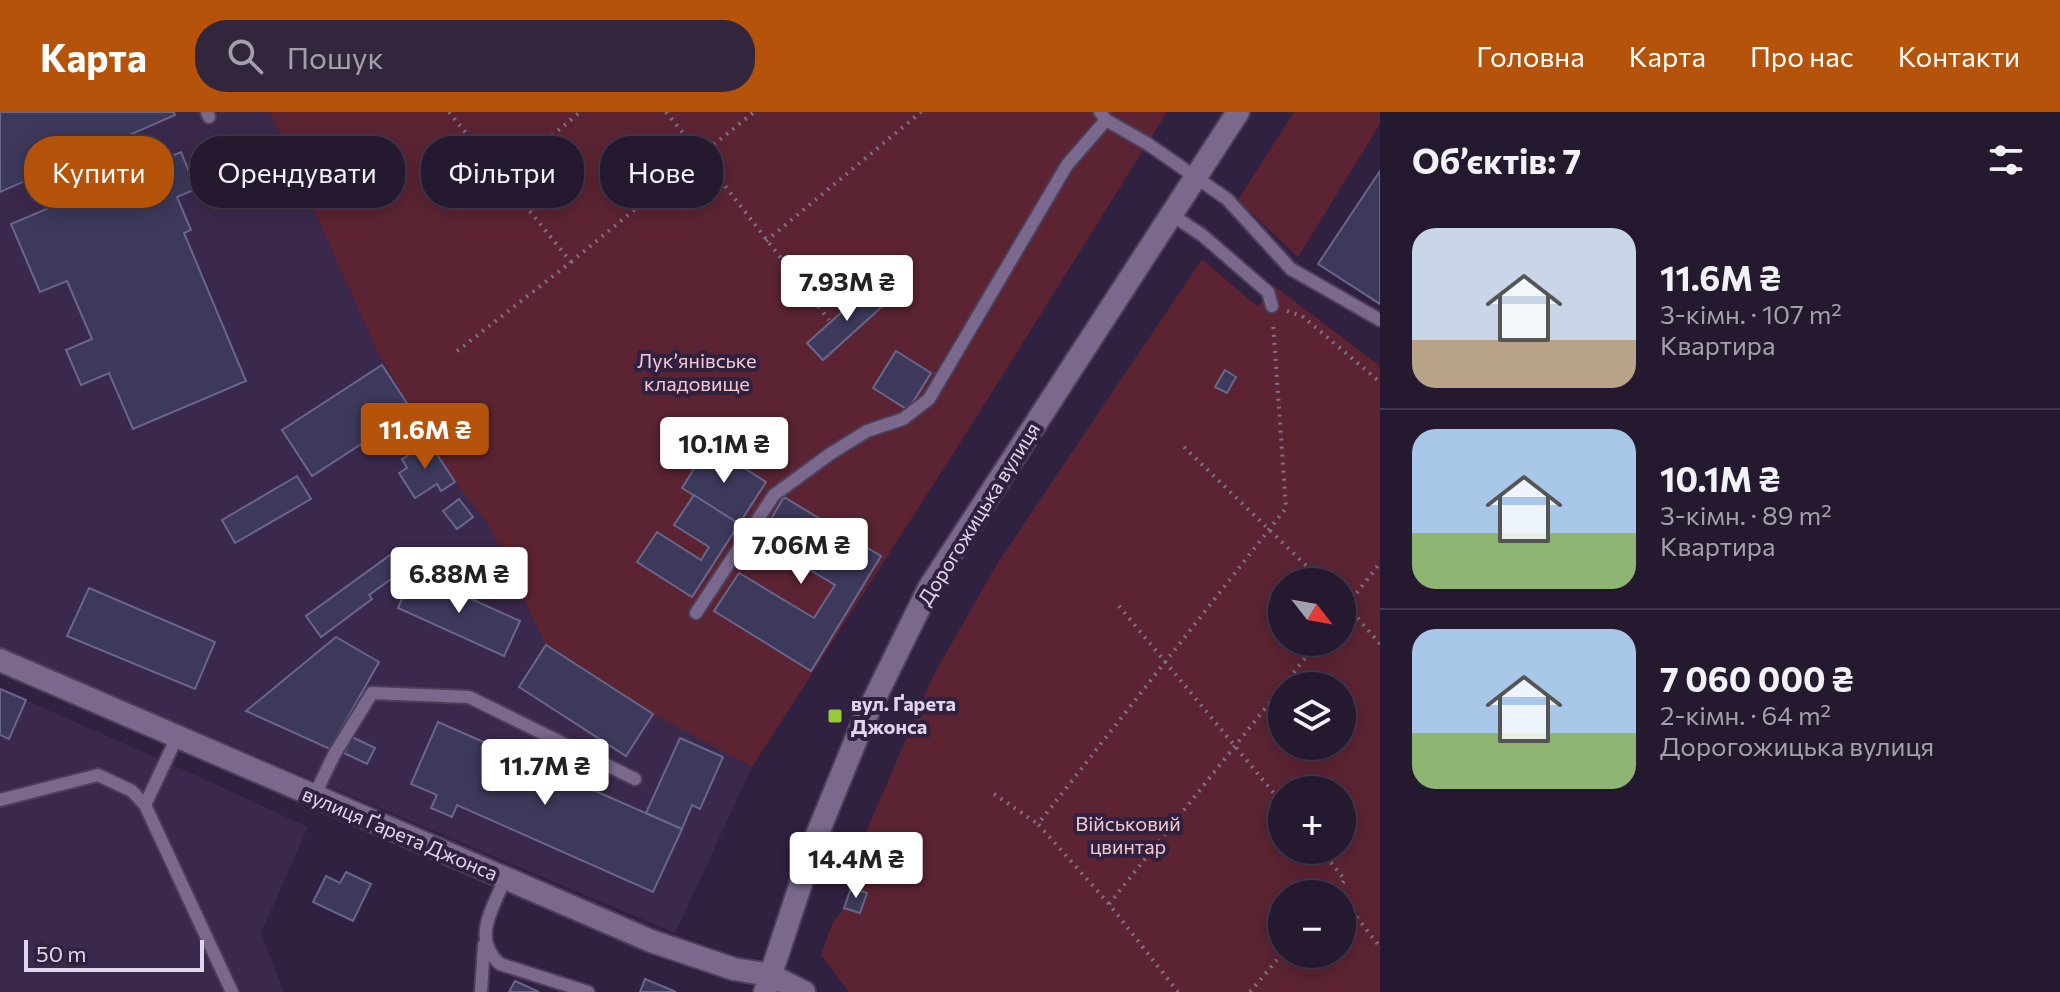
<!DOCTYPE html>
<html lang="uk">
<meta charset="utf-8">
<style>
body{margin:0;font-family:Commissioner,sans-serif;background:#31263c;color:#f1f3f6;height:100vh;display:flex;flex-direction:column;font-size:30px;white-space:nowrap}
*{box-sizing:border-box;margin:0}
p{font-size:26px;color:#a3a0ab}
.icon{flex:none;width:44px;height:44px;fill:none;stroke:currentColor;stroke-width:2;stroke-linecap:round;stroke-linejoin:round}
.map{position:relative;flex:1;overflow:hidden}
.drawer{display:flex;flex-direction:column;background:#251930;width:680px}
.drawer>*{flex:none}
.guide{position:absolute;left:24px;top:24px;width:760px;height:72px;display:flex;gap:16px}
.needle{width:52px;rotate:121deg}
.fabs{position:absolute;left:1268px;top:456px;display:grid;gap:16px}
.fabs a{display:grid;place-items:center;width:88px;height:88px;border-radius:50%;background:#251930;box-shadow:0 4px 20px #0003,0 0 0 2px #42384c;font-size:40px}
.scale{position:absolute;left:24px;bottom:20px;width:180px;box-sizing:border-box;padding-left:8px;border:4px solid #e0d6eb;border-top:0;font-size:22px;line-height:28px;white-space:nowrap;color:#e0d6eb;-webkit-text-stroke:6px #312140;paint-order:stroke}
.price{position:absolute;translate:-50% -68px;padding:0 18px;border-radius:8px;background:#fff;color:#222;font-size:26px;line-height:52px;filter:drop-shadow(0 2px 4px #0008)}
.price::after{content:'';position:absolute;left:50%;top:48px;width:24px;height:18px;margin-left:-12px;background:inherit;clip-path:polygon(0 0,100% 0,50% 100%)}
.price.active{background:#b45309;color:#fff}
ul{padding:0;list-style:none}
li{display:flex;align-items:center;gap:24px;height:200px;padding:0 32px}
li+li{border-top:2px solid #42384c}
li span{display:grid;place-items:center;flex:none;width:224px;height:160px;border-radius:24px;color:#555}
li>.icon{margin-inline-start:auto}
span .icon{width:96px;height:96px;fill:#fffc;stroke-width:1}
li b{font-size:34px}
h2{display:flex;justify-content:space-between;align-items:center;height:96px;padding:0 32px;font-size:34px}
.chip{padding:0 28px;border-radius:32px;background:#251930;box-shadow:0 4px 20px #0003,0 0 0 2px #42384c;font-size:28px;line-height:72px}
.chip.active{background:#b45309;color:#fff}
header{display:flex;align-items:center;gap:48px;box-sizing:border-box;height:112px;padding:0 40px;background:#b45309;color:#fff}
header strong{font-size:38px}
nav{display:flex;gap:44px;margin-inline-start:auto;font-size:28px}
.search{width:560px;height:72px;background:#31263c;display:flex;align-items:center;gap:20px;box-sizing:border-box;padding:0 28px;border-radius:32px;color:#a3a0ab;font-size:30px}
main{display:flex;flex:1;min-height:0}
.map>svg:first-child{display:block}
.built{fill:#3b294d}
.green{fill:#5c2432;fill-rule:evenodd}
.building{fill:#3c395b;stroke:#68668c;stroke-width:2}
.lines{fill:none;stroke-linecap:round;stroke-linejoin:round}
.service-casing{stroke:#4d3e59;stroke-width:16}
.minor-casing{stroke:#4d3e59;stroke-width:26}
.tertiary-casing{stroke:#4d3e59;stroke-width:26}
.path{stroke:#7e718b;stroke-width:4;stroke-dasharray:2 6;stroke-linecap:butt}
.service{stroke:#7a698d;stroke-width:12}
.minor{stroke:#7a698d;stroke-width:22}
.tertiary{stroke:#7a698d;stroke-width:22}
.poi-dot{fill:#98cb37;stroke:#312140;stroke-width:3}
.labels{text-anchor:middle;stroke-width:8;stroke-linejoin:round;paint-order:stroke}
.park-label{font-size:20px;fill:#f3c9cf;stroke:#312140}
.street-label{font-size:20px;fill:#e0d6eb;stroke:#312140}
.poi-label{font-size:20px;font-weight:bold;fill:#e0d6eb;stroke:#312140;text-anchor:start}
</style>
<header>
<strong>Карта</strong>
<div class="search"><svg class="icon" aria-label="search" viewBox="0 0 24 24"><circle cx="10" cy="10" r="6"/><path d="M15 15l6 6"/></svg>Пошук</div>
<nav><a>Головна</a><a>Карта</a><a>Про нас</a><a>Контакти</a></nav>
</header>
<main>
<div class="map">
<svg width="1380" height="880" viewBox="0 0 1380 880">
<rect width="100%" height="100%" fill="#312140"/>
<g class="built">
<polygon points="0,0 270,0 378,241 455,370 488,412 546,533 653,602 752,655 675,821 0,535"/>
<polygon points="0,577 182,657 308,715 261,821 284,880 0,880"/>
</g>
<g class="green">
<polygon points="270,0 1167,0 974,309 752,655 653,602 546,533 488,412 455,370 378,241"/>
<polygon points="1294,0 1380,0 1380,12 1298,145 1238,88"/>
<path d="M1202,147L1258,195L1273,173L1380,254V880H849L821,843L833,810L844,796L861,801L867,781L851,776L846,767L933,564L997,452ZM1282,470H1342V530H1282ZM1282,574H1342V634H1282ZM1282,678H1342V738H1282ZM1282,782H1342V842H1282Z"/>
</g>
<g class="building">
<polygon points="0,0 174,0 175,3 0,80"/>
<polygon points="181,40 196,77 177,85 191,118 184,121 246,269 133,317 109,261 81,273 66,238 92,227 67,169 40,180 11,112"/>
<polygon points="1380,59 1380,192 1318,152"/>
<polygon points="871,174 886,191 823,248 807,231"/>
<polygon points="896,239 931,261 908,298 873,276"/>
<polygon points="382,253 412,299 312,364 282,318"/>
<polygon points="1225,258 1236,265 1227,281 1215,275"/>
<polygon points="429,330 455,370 441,379 437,372 415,386 399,361 407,356 402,347"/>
<polygon points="709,333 766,370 739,412 682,376"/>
<polygon points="297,364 311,387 235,431 222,408"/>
<polygon points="694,383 739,412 692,485 637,450 657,420 701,448 709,435 674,413"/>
<polygon points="784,385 881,444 811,559 714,499 739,461 814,506 835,473 759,427"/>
<polygon points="459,387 473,405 457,417 443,399"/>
<polygon points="393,441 405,457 369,483 372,487 321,525 306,504"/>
<polygon points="413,461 520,509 504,544 398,496"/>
<polygon points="89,476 215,530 195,577 67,524"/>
<polygon points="336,525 379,550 330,637 246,599"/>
<polygon points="546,533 653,602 626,644 519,575"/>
<polygon points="0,577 26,588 9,627 0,623"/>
<polygon points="438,610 682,717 653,780 457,693 452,705 431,696 437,683 411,672"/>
<polygon points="352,625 375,636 367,652 344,641"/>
<polygon points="680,626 723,645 700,697 692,693 682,717 646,701"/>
<polygon points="346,760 371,772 353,809 313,790 326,764 340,771"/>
<polygon points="851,776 867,781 860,801 844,796"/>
<polygon points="645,867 676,880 640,880"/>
<polygon points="515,869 539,880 509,880"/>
</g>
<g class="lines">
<g class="service-casing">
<g id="service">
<polyline points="207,0 209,5"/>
<polyline points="1100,0 1106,8 1148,32 1227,87 1291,157 1380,208"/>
<polyline points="1172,103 1202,123 1268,180 1272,194"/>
<polyline points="696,501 774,383 830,342 867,319 903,307 929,287 1067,53 1106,8"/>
<polyline points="314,684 335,641 372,581 469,585 635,667"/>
<polyline points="0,688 98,663 132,679 145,693 232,880"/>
<polyline points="145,693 177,625"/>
<path d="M505,767C493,796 471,827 500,852L588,880"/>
<polyline points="481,880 484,833"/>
</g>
</g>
<g class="minor-casing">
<polyline id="minor" points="0,548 651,829 734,857 770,863 804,880"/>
</g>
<g class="tertiary-casing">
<polyline id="tertiary" points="765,880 817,723 864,608 929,476 1238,0"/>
</g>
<g class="path">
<polyline points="449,0 571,150 456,240"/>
<polyline points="666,0 701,43 754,0"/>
<polyline points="503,65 580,0"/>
<polyline points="766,129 921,0"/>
<polyline points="571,150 701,43 829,208"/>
<polyline points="1287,199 1302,204 1380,270"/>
<polyline points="1184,335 1323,470"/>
<polyline points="1342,488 1380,532"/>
<polyline points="1119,494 1282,691"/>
<polyline points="1342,500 1380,451"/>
<polyline points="994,682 1038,712"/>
<polyline points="1321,738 1345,768 1333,782"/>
<polyline points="1342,786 1380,835"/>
<polyline points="1109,792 1318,530"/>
<polyline points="1178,880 1109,792 1038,712 1286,396 1273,211"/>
<polyline points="1250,880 1282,842"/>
</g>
<use href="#service" class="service"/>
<use href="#minor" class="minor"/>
<use href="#tertiary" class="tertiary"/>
</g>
<rect class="poi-dot" x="827" y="596" width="16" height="16" rx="4"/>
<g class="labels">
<g class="park-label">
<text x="697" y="256">Лукʼянівське<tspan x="697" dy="23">кладовище</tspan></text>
<text x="1128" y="719">Військовий<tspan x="1128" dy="23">цвинтар</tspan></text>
</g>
<g class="street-label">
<text transform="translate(979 402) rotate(-58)" y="7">Дорогожицька вулиця</text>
<text transform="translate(400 722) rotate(23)" y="7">вулиця Ґарета Джонса</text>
</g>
<g class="poi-label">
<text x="851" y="599">вул. Ґарета<tspan x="851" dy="23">Джонса</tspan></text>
</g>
</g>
</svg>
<div class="fabs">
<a><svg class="needle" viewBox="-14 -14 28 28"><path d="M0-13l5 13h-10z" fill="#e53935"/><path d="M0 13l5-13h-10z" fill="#a3a0ab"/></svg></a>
<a><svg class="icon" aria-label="layers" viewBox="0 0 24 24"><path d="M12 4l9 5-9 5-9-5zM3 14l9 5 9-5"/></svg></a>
<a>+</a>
<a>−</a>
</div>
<div class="scale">50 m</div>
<b class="price" style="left:847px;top:211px">7.93M ₴</b>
<b class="price active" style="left:425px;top:359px">11.6M ₴</b>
<b class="price" style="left:724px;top:373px">10.1M ₴</b>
<b class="price" style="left:801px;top:474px">7.06M ₴</b>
<b class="price" style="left:459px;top:503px">6.88M ₴</b>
<b class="price" style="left:545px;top:695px">11.7M ₴</b>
<b class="price" style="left:856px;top:788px">14.4M ₴</b>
<div class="guide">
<a class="chip active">Купити</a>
<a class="chip">Орендувати</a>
<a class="chip">Фільтри</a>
<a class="chip">Нове</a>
</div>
</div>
<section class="drawer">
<h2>Об’єктів: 7<svg class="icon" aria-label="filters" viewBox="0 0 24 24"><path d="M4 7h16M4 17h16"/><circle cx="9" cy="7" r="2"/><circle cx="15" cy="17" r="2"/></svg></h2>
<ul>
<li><span style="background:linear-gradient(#c9d6e8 70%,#b9a48a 0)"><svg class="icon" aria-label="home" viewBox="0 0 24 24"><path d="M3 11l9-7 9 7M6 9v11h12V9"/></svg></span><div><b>11.6M ₴</b><p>3-кімн. · 107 m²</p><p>Квартира</p></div></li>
<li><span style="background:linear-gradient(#a9c7e8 65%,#8fb573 0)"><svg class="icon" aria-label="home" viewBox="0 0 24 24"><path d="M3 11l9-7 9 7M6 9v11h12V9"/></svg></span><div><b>10.1M ₴</b><p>3-кімн. · 89 m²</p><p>Квартира</p></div></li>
<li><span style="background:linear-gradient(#a9c7e8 65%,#8fb573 0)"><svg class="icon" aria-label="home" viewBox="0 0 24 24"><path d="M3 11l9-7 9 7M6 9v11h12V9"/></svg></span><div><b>7 060 000 ₴</b><p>2-кімн. · 64 m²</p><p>Дорогожицька вулиця</p></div></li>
</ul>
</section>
</main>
